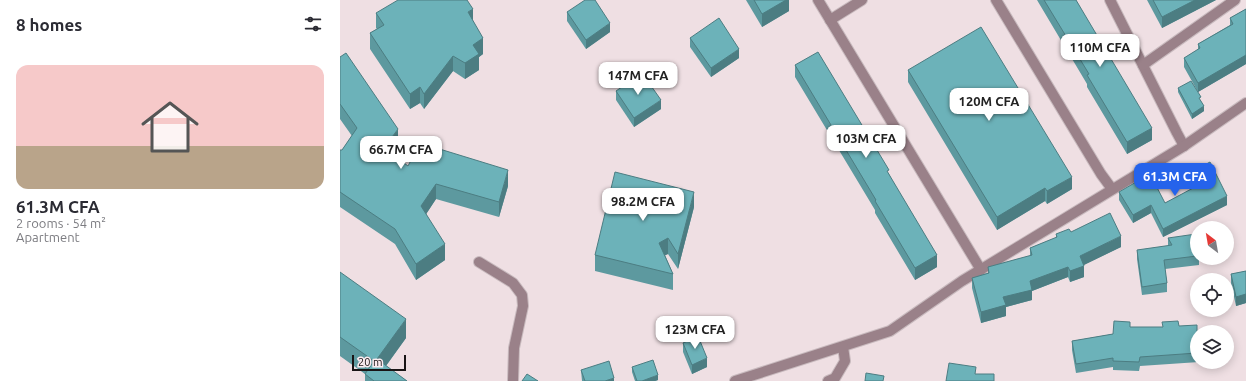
<!DOCTYPE html>
<meta charset="utf-8">
<style>
body{margin:0;font-family:Ubuntu,sans-serif;background:#f7f7f7;color:#2b2b33;height:100vh;display:flex;flex-direction:column;font-size:15px;white-space:nowrap}
*{box-sizing:border-box;margin:0}
p{font-size:13px;color:#7c7c81}
.icon{flex:none;width:22px;height:22px;fill:none;stroke:currentColor;stroke-width:2;stroke-linecap:round;stroke-linejoin:round}
.map{position:relative;flex:1;overflow:hidden}
.side{display:flex;flex-direction:column;background:#fff;width:340px}
.side>*{flex:none}
.needle{width:26px;rotate:329deg}
.tools{position:absolute;left:850px;top:221px;display:grid;gap:8px}
.tools a{display:grid;place-items:center;width:44px;height:44px;border-radius:50%;background:#fff;box-shadow:0 2px 10px #0003;font-size:20px}
.scale{position:absolute;left:12px;bottom:10px;width:54px;box-sizing:border-box;padding-left:4px;border:2px solid #191415;border-top:0;font-size:11px;line-height:14px;white-space:nowrap;color:#191415;-webkit-text-stroke:3px #fcecf1;paint-order:stroke}
.price{position:absolute;translate:-50% -34px;padding:0 9px;border-radius:8px;background:#fff;color:#222;font-size:13px;line-height:26px;filter:drop-shadow(0 1px 2px #0008)}
.price::after{content:'';position:absolute;left:50%;top:24px;width:12px;height:9px;margin-left:-6px;background:inherit;clip-path:polygon(0 0,100% 0,50% 100%)}
.price.current{background:#2563eb;color:#fff}
ul{padding:0;list-style:none}
li{display:grid;align-content:center;gap:8px;height:212px;padding:0 16px}
li span{display:grid;place-items:center;height:124px;border-radius:12px;color:#555}
li>.icon{margin-inline-start:auto}
span .icon{width:72px;height:72px;fill:#fffc;stroke-width:1}
li b{font-size:17px}
h2{display:flex;justify-content:space-between;align-items:center;height:48px;padding:0 16px;font-size:17px}
main{display:flex;flex:1;min-height:0}
.map>svg:first-child{display:block}
.lines{fill:none;stroke-linecap:round;stroke-linejoin:round}
.minor-casing{stroke:#c8babe;stroke-width:12}
.minor{stroke:#9a8189;stroke-width:10}
.wall{fill:#5d999f}
.shaded-wall{fill:#4c7d82}
.building{fill:#6cb2b9;stroke:#4c7d82}
</style>
<main>
<section class="side">
<h2>8 homes<svg class="icon" aria-label="filters" viewBox="0 0 24 24"><path d="M4 7h16M4 17h16"/><circle cx="9" cy="7" r="2"/><circle cx="15" cy="17" r="2"/></svg></h2>
<ul>
<li><span style="background:linear-gradient(#f6c9c9 65%,#b9a48a 0)"><svg class="icon" aria-label="home" viewBox="0 0 24 24"><path d="M3 11l9-7 9 7M6 9v11h12V9"/></svg></span><div><b>61.3M CFA</b><p>2 rooms · 54 m²</p><p>Apartment</p></div></li>
</ul>
</section>
<div class="map">
<svg width="906" height="381" viewBox="0 0 906 381">
<rect width="100%" height="100%" fill="#efdfe3"/>
<g class="lines">
<g class="minor-casing">
<g id="minor">
<polyline points="478,0 641,270"/>
<polyline points="656,0 761,174 772,189"/>
<polyline points="770,0 837,133 844,146"/>
<polyline points="490,20 522,0"/>
<polyline points="803,65 895,0"/>
<polyline points="139,262 173,283 182,295 183,306 174,348 173,381"/>
<polyline points="395,381 550,331 622,281 844,146 906,103"/>
<polyline points="488,381 495,378 505,361 503,347"/>
</g>
</g>
<use href="#minor" class="minor"/>
</g>
<g class="wall">
<polygon points="406,0 449,0 449,11 422,27"/>
<polygon points="697,0 736,0 812,140 787,154 747,87 747,84"/>
<polygon points="807,0 876,0 822,28"/>
<polygon points="906,9 906,64 858,92 844,67 844,58 858,50 858,44 890,25 890,18"/>
<polygon points="227,12 270,32 246,49 227,21"/>
<polygon points="36,13 133,21 143,54 139,57 139,70 125,79 113,71 84,109 80,103 70,109 30,49 30,33 37,29 36,28"/>
<polygon points="350,38 399,58 371,77 350,47"/>
<polygon points="0,57 58,144 51,153 68,166 168,186 159,217 96,199 86,214 105,260 76,280 55,244 0,207 0,150 2,150 12,136 0,119"/>
<polygon points="455,65 549,174 597,267 575,280 535,213 535,210 455,77"/>
<polygon points="568,70 732,189 707,204 705,201 657,230 568,82"/>
<polygon points="838,88 861,101 864,111 852,119 838,92"/>
<polygon points="276,91 321,109 294,127 276,100"/>
<polygon points="848,174 887,205 823,237 811,213 793,223 779,200 779,192 825,203 852,189 848,182"/>
<polygon points="354,207 338,269 328,254 325,255 333,274 333,290 255,271 255,255"/>
<polygon points="731,232 781,247 743,265 744,277 730,282 728,277 692,291 692,300 666,307 666,316 641,323 632,288 632,278 648,273 648,267 690,256 690,248 716,238 716,234"/>
<polygon points="828,238 857,240 857,258 859,258 859,265 825,269 827,283 827,292 802,295 797,259 797,250 828,246"/>
<polygon points="906,271 906,303 896,306 891,283 891,274"/>
<polygon points="0,272 66,338 46,366 67,381 25,381 25,374 0,356"/>
<polygon points="839,326 857,332 857,362 859,362 800,366 799,371 773,370 773,367 736,373 732,350 732,341 773,334 790,327 822,327"/>
<polygon points="343,343 367,367 352,374 343,352"/>
<polygon points="292,367 318,380 315,381 295,381 292,372"/>
<polygon points="241,370 274,381 242,381"/>
</g>
<g class="shaded-wall">
<polygon points="446,0 449,0 449,11 422,27 422,14"/>
<polygon points="855,0 876,0 822,28 822,17"/>
<polygon points="133,9 133,25 128,12"/>
<polygon points="270,23 270,32 246,49 246,40"/>
<polygon points="143,38 143,54 139,57 139,70 125,79 125,63 133,45"/>
<polygon points="399,49 399,58 371,77 371,68"/>
<polygon points="906,55 906,64 858,92 858,83"/>
<polygon points="113,56 113,71 84,109 84,94"/>
<polygon points="80,87 80,103 70,109 70,94"/>
<polygon points="321,100 321,109 294,127 294,118"/>
<polygon points="864,106 864,111 852,119 852,114"/>
<polygon points="812,128 812,140 787,154 787,142"/>
<polygon points="58,129 58,144 44,163 44,148"/>
<polygon points="168,170 168,186 159,217 159,202"/>
<polygon points="732,177 732,189 707,204 707,191"/>
<polygon points="96,184 96,199 81,222 81,206"/>
<polygon points="705,188 705,201 657,230 657,217"/>
<polygon points="354,192 354,207 338,269 338,254"/>
<polygon points="887,196 887,205 823,237 823,229"/>
<polygon points="811,205 811,213 793,223 793,215"/>
<polygon points="781,236 781,247 740,267 740,256"/>
<polygon points="328,238 328,254 319,258 319,243"/>
<polygon points="105,244 105,260 76,280 76,264"/>
<polygon points="597,255 597,267 575,280 575,268"/>
<polygon points="744,266 744,277 730,282 730,271"/>
<polygon points="728,267 728,277 692,291 692,300 666,307 666,316 641,323 641,312 663,297 690,281"/>
<polygon points="906,294 906,303 896,306 896,297"/>
<polygon points="66,319 66,338 37,378 37,359"/>
<polygon points="367,358 367,367 352,374 352,365"/>
<polygon points="318,375 318,380 315,381 302,381"/>
<polygon points="274,378 274,381 265,381"/>
</g>
<g class="building">
<polygon points="58,0 127,0 133,9 128,12 143,38 133,45 139,54 125,63 113,56 84,94 80,87 70,94 30,33 44,25 36,13"/>
<polygon points="245,0 255,0 270,23 246,40 227,12"/>
<polygon points="414,0 446,0 422,14"/>
<polygon points="704,0 736,0 812,128 787,142 747,75 749,74"/>
<polygon points="813,0 855,0 822,17"/>
<polygon points="906,9 906,55 858,83 844,58 860,48 858,44 893,24 890,18"/>
<polygon points="379,18 399,49 371,68 350,38"/>
<polygon points="641,27 732,177 707,191 705,188 657,217 568,70"/>
<polygon points="478,52 549,170 547,171 597,255 575,268 535,201 536,200 455,65"/>
<polygon points="6,53 58,129 44,148 68,166 80,143 168,170 159,202 96,184 81,206 105,244 76,264 55,229 0,192 0,150 2,150 17,128 0,104 0,57"/>
<polygon points="302,73 321,100 294,118 276,91"/>
<polygon points="851,81 861,97 859,98 864,106 852,114 838,88"/>
<polygon points="870,162 887,196 823,229 811,205 793,215 779,192 810,174 825,203 855,187 848,174"/>
<polygon points="275,172 354,192 338,254 328,238 319,243 333,274 255,255"/>
<polygon points="770,213 781,236 740,256 744,266 730,271 728,267 690,281 692,290 663,297 666,305 641,312 632,278 649,273 648,267 692,255 690,248 717,237 716,234 729,229 731,232"/>
<polygon points="856,234 857,240 857,256 824,260 827,283 802,287 797,250 832,245 828,238"/>
<polygon points="906,271 906,294 896,297 891,274"/>
<polygon points="0,272 66,319 37,359 67,381 34,381 25,374 34,361 0,337"/>
<polygon points="774,321 790,322 790,327 823,327 822,322 838,321 839,326 857,325 857,353 800,357 799,362 773,361 773,358 736,364 732,341 773,334"/>
<polygon points="358,336 367,358 352,365 343,343"/>
<polygon points="313,360 318,375 302,381 297,381 292,367"/>
<polygon points="269,361 274,378 265,381 245,381 241,370"/>
<polygon points="609,363 636,367 635,374 654,374 654,381 606,381"/>
<polygon points="526,373 544,376 543,381 525,381"/>
<polygon points="187,374 198,381 182,381"/>
</g>
</svg>
<div class="tools">
<a><svg class="needle" viewBox="-14 -14 28 28"><path d="M0-13l5 13h-10z" fill="#e53935"/><path d="M0 13l5-13h-10z" fill="#7c7c81"/></svg></a>
<a><svg class="icon" aria-label="locate" viewBox="0 0 24 24"><circle cx="12" cy="12" r="6"/><path d="M12 2v4M12 18v4M2 12h4M18 12h4"/></svg></a>
<a><svg class="icon" aria-label="layers" viewBox="0 0 24 24"><path d="M12 4l9 5-9 5-9-5zM3 14l9 5 9-5"/></svg></a>
</div>
<div class="scale">20 m</div>
<b class="price" style="left:760px;top:68px">110M CFA</b>
<b class="price" style="left:298px;top:96px">147M CFA</b>
<b class="price" style="left:649px;top:122px">120M CFA</b>
<b class="price" style="left:526px;top:159px">103M CFA</b>
<b class="price" style="left:61px;top:170px">66.7M CFA</b>
<b class="price current" style="left:835px;top:197px">61.3M CFA</b>
<b class="price" style="left:303px;top:222px">98.2M CFA</b>
<b class="price" style="left:355px;top:350px">123M CFA</b>
</div>
</main>
